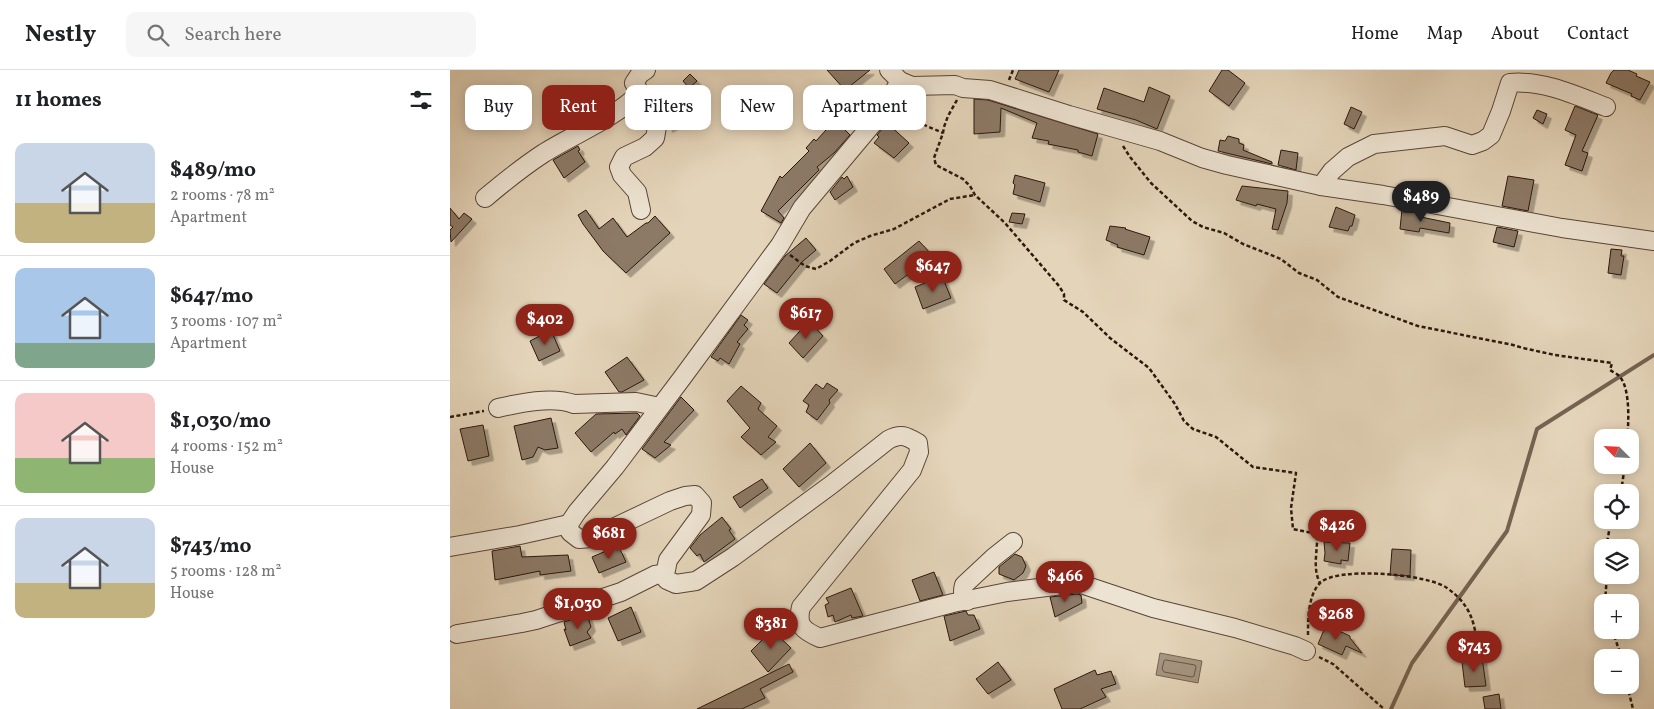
<!DOCTYPE html>
<meta charset="utf-8">
<style>
body{margin:0;font-family:Vollkorn,serif;background:#f6f6f6;color:#202124;height:100vh;display:flex;flex-direction:column;font-size:19px;white-space:nowrap}
*{box-sizing:border-box;margin:0}
p{font-size:16px;color:#757577}
.icon{flex:none;width:28px;height:28px;fill:none;stroke:currentColor;stroke-width:2;stroke-linecap:round;stroke-linejoin:round}
.map{position:relative;flex:1;overflow:hidden}
.panel{display:flex;flex-direction:column;background:#fff;width:450px}
.panel>*{flex:none}
.top-card{position:absolute;left:15px;top:15px;width:475px;height:45px;display:flex;gap:10px}
.needle{width:32px;rotate:294deg}
.controls{position:absolute;left:1144px;top:359px;display:grid;gap:10px}
.controls a{display:grid;place-items:center;width:45px;height:45px;border-radius:10px;background:#fff;box-shadow:0 2px 12px #0003;font-size:25px}
.price{position:absolute;translate:-50% -42px;padding:0 11px;border-radius:18px;background:#8f2418;color:#fff;font-size:16px;line-height:32px;filter:drop-shadow(0 1px 2px #0008)}
.price::after{content:'';position:absolute;left:50%;top:30px;width:15px;height:11px;margin-left:-8px;background:inherit;clip-path:polygon(0 0,100% 0,50% 100%)}
.price.active{background:#222;color:#fff}
ul{padding:0;list-style:none}
li{display:flex;align-items:center;gap:15px;height:125px;padding:0 15px}
li+li{border-top:1px solid #e0e0e0}
li span{display:grid;place-items:center;flex:none;width:140px;height:100px;border-radius:10px;color:#555}
li>.icon{margin-inline-start:auto}
span .icon{width:60px;height:60px;fill:#fffc;stroke-width:1}
li b{font-size:21px}
h2{display:flex;justify-content:space-between;align-items:center;height:60px;padding:0 15px;font-size:21px}
.chip{padding:0 18px;border-radius:10px;background:#fff;box-shadow:0 2px 12px #0003;font-size:18px;line-height:45px}
.chip.active{background:#8f2418;color:#fff}
header{display:flex;align-items:center;gap:30px;box-sizing:border-box;height:70px;padding:0 25px;background:#fff;border-bottom:1px solid #e0e0e0}
header strong{font-size:24px}
nav{display:flex;gap:28px;margin-inline-start:auto;font-size:18px}
.search{width:350px;height:45px;background:#f6f6f6;display:flex;align-items:center;gap:12px;box-sizing:border-box;padding:0 18px;border-radius:10px;color:#757577;font-size:19px}
main{display:flex;flex:1;min-height:0}
.map>svg:first-child{display:block}
.water{fill:#a5947f;stroke:#756251}
.lines{fill:none;stroke-linecap:round;stroke-linejoin:round}
.shore{stroke:#685646;stroke-width:1}
.stream{stroke:#756251;stroke-width:4}
.building{fill:#8c7966;stroke:#2c170d;filter:url(#shadow)}
.minor-casing{stroke:#5a4638;stroke-width:20}
.path{stroke:#2c170d;stroke-width:2.5;stroke-dasharray:4 2.5;stroke-linecap:butt}
.minor{stroke:#ede3d2;stroke-width:18}
</style>
<header>
<strong>Nestly</strong>
<div class="search"><svg class="icon" aria-label="search" viewBox="0 0 24 24"><circle cx="10" cy="10" r="6"/><path d="M15 15l6 6"/></svg>Search here</div>
<nav><a>Home</a><a>Map</a><a>About</a><a>Contact</a></nav>
</header>
<main>
<section class="panel">
<h2>11 homes<svg class="icon" aria-label="filters" viewBox="0 0 24 24"><path d="M4 7h16M4 17h16"/><circle cx="9" cy="7" r="2"/><circle cx="15" cy="17" r="2"/></svg></h2>
<ul>
<li><span style="background:linear-gradient(#c9d6e8 60%,#c2b280 0)"><svg class="icon" aria-label="home" viewBox="0 0 24 24"><path d="M3 11l9-7 9 7M6 9v11h12V9"/></svg></span><div><b>$489/mo</b><p>2 rooms · 78 m²</p><p>Apartment</p></div></li>
<li><span style="background:linear-gradient(#a9c7e8 75%,#7fa58c 0)"><svg class="icon" aria-label="home" viewBox="0 0 24 24"><path d="M3 11l9-7 9 7M6 9v11h12V9"/></svg></span><div><b>$647/mo</b><p>3 rooms · 107 m²</p><p>Apartment</p></div></li>
<li><span style="background:linear-gradient(#f6c9c9 65%,#8fb573 0)"><svg class="icon" aria-label="home" viewBox="0 0 24 24"><path d="M3 11l9-7 9 7M6 9v11h12V9"/></svg></span><div><b>$1,030/mo</b><p>4 rooms · 152 m²</p><p>House</p></div></li>
<li><span style="background:linear-gradient(#c9d6e8 65%,#c2b280 0)"><svg class="icon" aria-label="home" viewBox="0 0 24 24"><path d="M3 11l9-7 9 7M6 9v11h12V9"/></svg></span><div><b>$743/mo</b><p>5 rooms · 128 m²</p><p>House</p></div></li>
</ul>
</section>
<div class="map">
<svg width="1204" height="639" viewBox="0 0 1204 639">
<defs>
<filter id="shadow"><feDropShadow dx="4.5" dy="4.5" stdDeviation="0" flood-color="#0004"/></filter>
</defs>
<rect width="100%" height="100%" fill="#e4d4b9"/>
<filter id="stains"><feTurbulence type="fractalNoise" baseFrequency=".004" numOctaves="4"/><feColorMatrix values="0 0 0 0 .2 0 0 0 0 .09 0 0 0 0 .02 0 0 0 .5 -.17"/></filter>
<radialGradient id="worn" r=".72"><stop offset=".6" stop-color="#630" stop-opacity="0"/><stop offset="1" stop-color="#630" stop-opacity=".3"/></radialGradient>
<polygon class="water" points="710,583 752,591 748,613 706,605"/>
<g class="lines">
<polygon class="shore" points="716,590 745,595 746,597 744,606 742,607 714,602 712,599 714,591"/>
<polyline class="stream" points="941,639 962,593 1057,461 1087,359 1204,285"/>
</g>
<g class="building">
<polygon points="377,0 420,0 395,20"/>
<polygon points="569,0 609,0 599,22 565,9"/>
<polygon points="772,0 778,0 795,13 779,36 759,21"/>
<polygon points="1164,0 1178,0 1187,4 1186,6 1200,12 1190,30 1181,26 1182,24 1156,13 1161,3"/>
<polygon points="240,4 247,11 239,18 233,11"/>
<polygon points="699,17 720,26 707,59 686,50 647,39 654,18 694,32"/>
<polygon points="128,24 141,45 124,54 117,41 120,38 116,33"/>
<polygon points="222,29 227,34 231,33 236,41 248,55 233,50 218,58 217,46 211,37"/>
<polygon points="524,29 538,30 648,64 642,86 628,82 628,80 598,74 599,71 582,68 587,53 551,38 550,62 524,64"/>
<polygon points="1125,36 1148,45 1132,81 1138,83 1132,101 1115,95 1126,65 1115,60"/>
<polygon points="901,37 912,42 904,59 894,54"/>
<polygon points="1087,40 1097,44 1093,54 1083,48"/>
<polygon points="385,50 400,65 384,83 367,97 369,100 328,141 334,148 331,153 311,141 330,106 332,108 359,81 356,78 364,69 366,71"/>
<polygon points="437,53 459,73 444,88 424,73 429,67 427,65"/>
<polygon points="778,66 789,69 789,73 794,75 793,80 822,92 822,94 768,81 770,70 775,71"/>
<polygon points="128,76 130,80 128,81 135,92 114,108 103,90"/>
<polygon points="831,80 848,83 846,100 828,95"/>
<polygon points="565,105 595,113 590,132 563,124 565,115 563,113"/>
<polygon points="397,106 403,117 385,130 380,122 392,107 394,109"/>
<polygon points="1058,106 1084,110 1078,141 1052,136"/>
<polygon points="792,116 838,121 837,133 828,160 822,159 826,139 807,134 806,136 786,130"/>
<polygon points="886,137 905,145 902,156 900,156 898,161 879,157"/>
<polygon points="0,138 9,149 14,143 22,149 1,172 0,160 3,157 0,155"/>
<polygon points="952,139 971,143 971,147 1000,153 999,163 970,158 969,162 950,159"/>
<polygon points="136,140 149,159 163,148 177,167 196,153 198,153 205,146 220,163 176,203 153,181 133,154 128,145"/>
<polygon points="562,143 575,144 572,154 559,152"/>
<polygon points="660,156 676,158 675,159 700,167 694,185 667,177 668,175 656,170"/>
<polygon points="1047,157 1068,161 1064,177 1043,172"/>
<polygon points="356,168 366,180 353,191 327,223 314,214 335,186"/>
<polygon points="469,171 483,186 445,214 434,199"/>
<polygon points="1161,179 1172,180 1171,186 1174,186 1171,205 1158,203"/>
<polygon points="492,206 501,228 473,239 465,217"/>
<polygon points="291,245 298,250 294,255 298,259 287,272 290,274 279,294 270,288 268,291 261,287"/>
<polygon points="359,251 373,266 353,288 339,273"/>
<polygon points="101,260 110,281 89,291 80,271"/>
<polygon points="177,287 194,310 172,322 169,322 155,302"/>
<polygon points="377,313 388,320 379,330 380,333 367,350 356,342 359,335 353,331 366,314 373,319"/>
<polygon points="291,316 311,333 308,339 327,356 318,367 326,372 311,385 291,367 300,358 277,331"/>
<polygon points="231,327 244,340 214,372 221,375 205,388 192,379"/>
<polygon points="187,343 190,346 176,365 172,359 165,364 164,362 141,382 125,363 146,344"/>
<polygon points="101,348 108,378 95,380 88,377 83,387 72,390 64,356"/>
<polygon points="33,355 39,386 18,391 10,359"/>
<polygon points="360,373 376,393 349,417 333,399"/>
<polygon points="312,409 318,418 290,438 283,427"/>
<polygon points="272,447 281,459 279,460 285,469 254,492 250,484 247,486 240,478 250,465"/>
<polygon points="874,472 900,473 898,491 891,490 891,494 874,491 875,483"/>
<polygon points="70,476 72,487 118,485 121,501 90,505 90,501 45,510 42,481"/>
<polygon points="165,477 167,480 170,479 176,492 149,503 142,487"/>
<polygon points="942,479 961,480 960,506 940,505"/>
<polygon points="565,484 572,487 576,496 573,503 564,510 549,504 549,497"/>
<polygon points="484,502 493,525 470,531 462,510"/>
<polygon points="401,518 413,546 402,548 401,545 385,552 383,545 378,547 375,535 379,533 376,528"/>
<polygon points="627,524 631,525 632,533 605,547 600,527"/>
<polygon points="181,537 191,562 168,571 158,548"/>
<polygon points="516,541 518,545 524,545 530,559 500,571 494,546"/>
<polygon points="137,544 141,557 137,562 141,568 120,576 114,559 116,560 114,552"/>
<polygon points="876,555 900,566 900,568 912,583 896,576 892,585 868,574"/>
<polygon points="322,560 341,578 318,602 301,581"/>
<polygon points="1032,587 1036,616 1015,617 1012,592"/>
<polygon points="548,592 561,610 538,624 526,609"/>
<polygon points="339,594 343,602 310,619 315,628 292,639 247,639"/>
<polygon points="645,600 647,605 661,601 666,614 651,619 656,627 630,639 612,639 604,619"/>
<polygon points="1049,624 1051,639 1035,639 1033,627"/>
</g>
<g class="lines">
<g class="minor-casing">
<g id="minor">
<polyline points="439,0 450,11 462,16 505,15 513,18 540,20 619,45 710,71 752,88 777,95 871,116 933,125 1112,158 1204,171"/>
<path d="M450,11L430,45L352,138L330,175L232,308L165,397L127,442L119,454L120,462L129,469L142,468L220,431L235,426L245,425L252,433L251,445L218,490L216,500L212,504L217,510L226,514L246,511L283,487L381,415L438,370C451,363 456,366 468,373L469,382L462,400L351,537C346,556 354,561 370,568L503,533L557,522L628,513L703,538L785,558L845,576L856,581"/>
<path d="M871,116L882,101L898,87L924,74L995,66L1022,75L1033,71L1041,65L1051,41L1060,13C1093,10 1125,25 1156,37"/>
<path d="M35,128C54,112 74,96 94,83C128,62 160,51 190,23"/>
<polyline points="191,140 187,122 172,105 169,97 174,87 195,77 205,68 208,51 184,13 190,4 196,0"/>
<path d="M48,338C70,333 102,326 124,334L186,332L210,337"/>
<polyline points="0,477 70,465 119,454"/>
<path d="M517,531C513,525 512,522 514,515L544,487L563,472"/>
<polyline points="7,564 72,553 86,550 171,522 205,505 212,504"/>
</g>
</g>
<g class="path">
<polyline points="559,10 563,0"/>
<path d="M507,30L498,46L494,57L493,63L484,88L486,95L513,109L520,116L525,125L555,153L609,216L614,224V230L633,242L660,268L699,298L725,334L734,351L743,359L766,367L803,397L846,403L841,438L843,459L867,464C868,480 862,498 870,513"/>
<path d="M464,31C467,56 471,53 493,63"/>
<path d="M673,76L680,87L701,113L742,151L753,157L774,163L793,174L831,189L849,203L867,210L888,227L968,256L1063,275L1073,278L1105,285L1162,293L1160,300C1163,302 1168,304 1170,307C1180,318 1179,353 1177,368"/>
<polyline points="340,185 355,196 366,199 380,191 404,173 420,166 444,159 500,129 525,125"/>
<polyline points="0,347 34,341"/>
<polyline points="1171,422 1175,395"/>
<polyline points="1156,478 1160,456 1163,450"/>
<polyline points="1155,532 1157,505"/>
<polyline points="1162,560 1172,588"/>
<path d="M858,565C858,550 858,525 870,513C887,496 978,504 997,518C1018,533 1024,548 1027,573"/>
<polyline points="869,587 883,594 934,639"/>
<polyline points="1177,615 1183,639"/>
</g>
<use href="#minor" class="minor"/>
</g>
<rect width="100%" height="100%" filter="url(#stains)"/>
<rect width="100%" height="100%" fill="url(#worn)"/>
</svg>
<div class="controls">
<a><svg class="needle" viewBox="-14 -14 28 28"><path d="M0-13l5 13h-10z" fill="#e53935"/><path d="M0 13l5-13h-10z" fill="#757577"/></svg></a>
<a><svg class="icon" aria-label="locate" viewBox="0 0 24 24"><circle cx="12" cy="12" r="6"/><path d="M12 2v4M12 18v4M2 12h4M18 12h4"/></svg></a>
<a><svg class="icon" aria-label="layers" viewBox="0 0 24 24"><path d="M12 4l9 5-9 5-9-5zM3 14l9 5 9-5"/></svg></a>
<a>+</a>
<a>−</a>
</div>
<b class="price active" style="left:971px;top:153px">$489</b>
<b class="price" style="left:483px;top:223px">$647</b>
<b class="price" style="left:356px;top:270px">$617</b>
<b class="price" style="left:95px;top:276px">$402</b>
<b class="price" style="left:887px;top:482px">$426</b>
<b class="price" style="left:159px;top:490px">$681</b>
<b class="price" style="left:615px;top:533px">$466</b>
<b class="price" style="left:128px;top:560px">$1,030</b>
<b class="price" style="left:886px;top:571px">$268</b>
<b class="price" style="left:321px;top:580px">$381</b>
<b class="price" style="left:1024px;top:603px">$743</b>
<div class="top-card">
<a class="chip">Buy</a>
<a class="chip active">Rent</a>
<a class="chip">Filters</a>
<a class="chip">New</a>
<a class="chip">Apartment</a>
</div>
</div>
</main>
